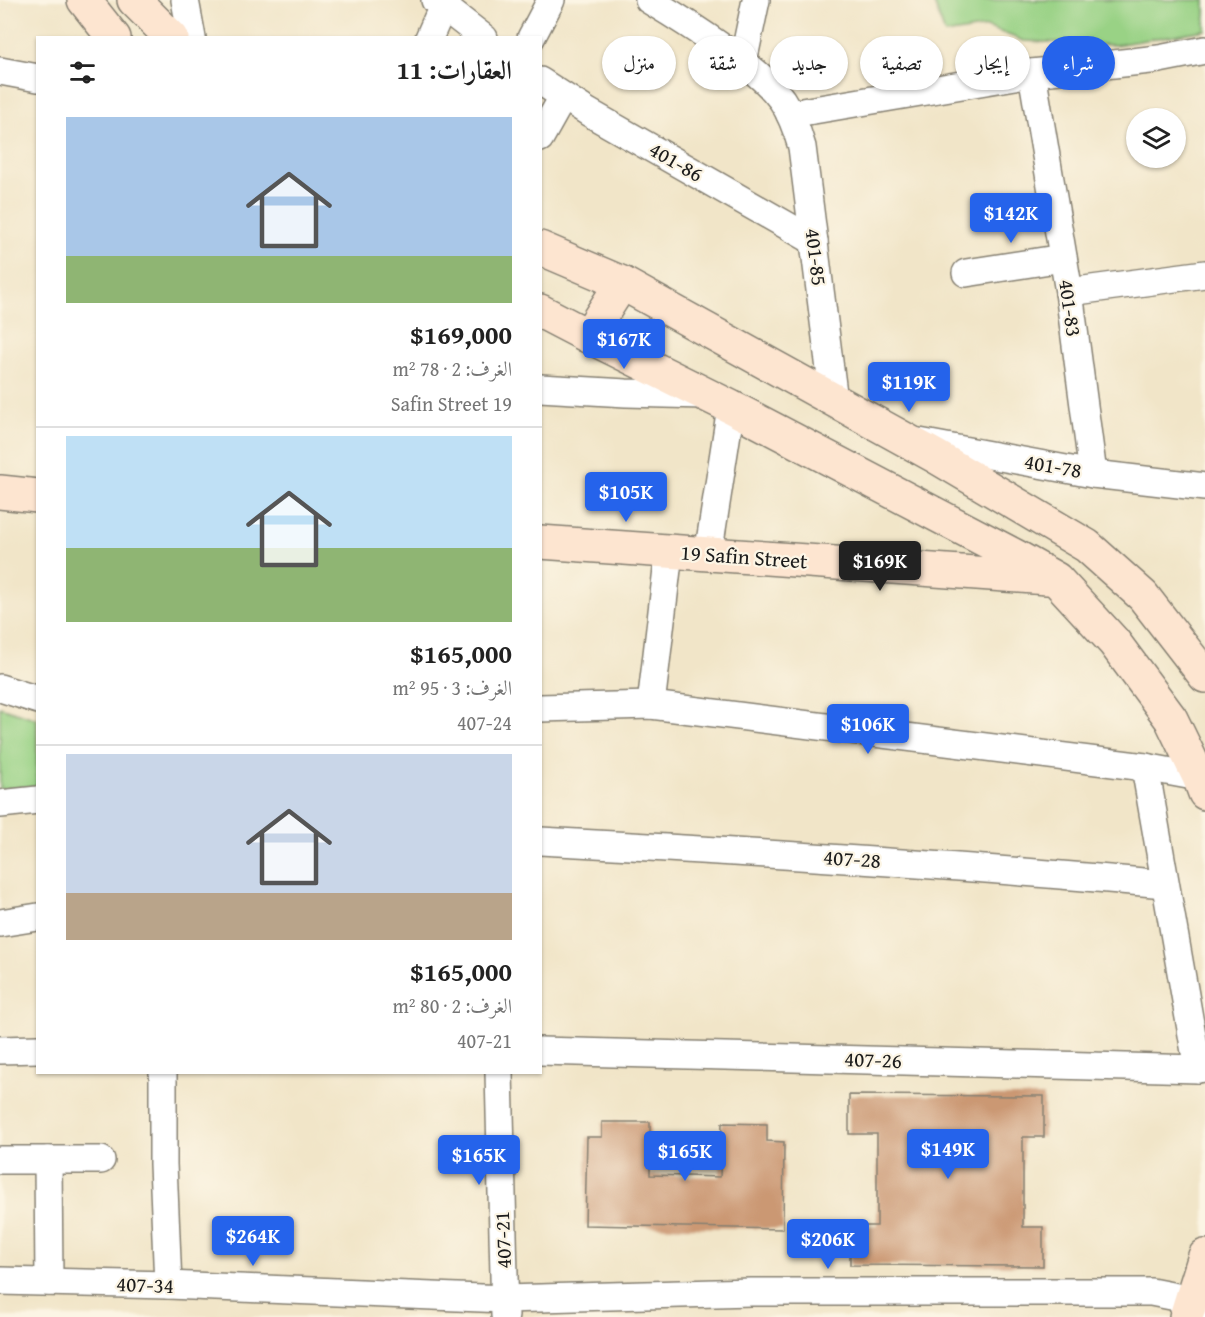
<!DOCTYPE html>
<html lang="ar">
<meta charset="utf-8">
<style>
body{margin:0;font-family:"Gentium Book Plus",Amiri,serif;background:#f6f6f6;color:#222;direction:rtl;height:100vh;display:flex;flex-direction:column;font-size:22px;white-space:nowrap}
*{box-sizing:border-box;margin:0}
p{font-size:20px;color:#767676}
.icon{flex:none;width:33px;height:33px;fill:none;stroke:currentColor;stroke-width:2;stroke-linecap:round;stroke-linejoin:round}
.map{position:relative;flex:1;overflow:hidden;direction:ltr}
.details{position:absolute;left:36px;top:36px;width:506px;height:1038px;display:flex;flex-direction:column;background:#fff;border-radius:0px;box-shadow:0 2px 4px #0004;direction:rtl}
.details>*{flex:none}
.hud{position:absolute;left:560px;top:36px;width:555px;height:54px;direction:rtl;display:flex;gap:12px}
.controls{position:absolute;left:1126px;top:108px;display:grid;gap:12px}
.controls a{display:grid;place-items:center;width:60px;height:60px;border-radius:50%;background:#fff;box-shadow:0 2px 4px #0004;font-size:30px}
.price{position:absolute;translate:-50% -51px;padding:0 14px;border-radius:6px;background:#2563eb;color:#fff;font-size:20px;line-height:39px;filter:drop-shadow(0 2px 3px #0008)}
.price::after{content:'';position:absolute;left:50%;top:36px;width:18px;height:14px;margin-left:-9px;background:inherit;clip-path:polygon(0 0,100% 0,50% 100%)}
.price.on{background:#222;color:#fff}
ul{padding:0;list-style:none}
li{display:grid;align-content:center;gap:12px;height:318px;padding:0 30px}
li+li{border-top:2px solid #e0e0e0}
li span{display:grid;place-items:center;height:186px;border-radius:0px;color:#555}
li>.icon{margin-inline-start:auto}
span .icon{width:108px;height:108px;fill:#fffc;stroke-width:1}
li b{font-size:26px}
h2{display:flex;justify-content:space-between;align-items:center;height:72px;padding:0 30px;font-size:26px}
.pill{padding:0 21px;border-radius:27px;background:#fff;box-shadow:0 2px 4px #0004;font-size:21px;line-height:54px}
.pill.on{background:#2563eb;color:#fff}
.map>svg:first-child{display:block}
.green{fill:#99d285;stroke:#5a7750;stroke-width:1.5}
.building{fill:#cb9873}
.lines{fill:none;stroke-linecap:round;stroke-linejoin:round}
.street-casing{stroke:#868072;stroke-width:30}
.secondary-casing{stroke:#868072;stroke-width:36}
.street{stroke:#fff;stroke-width:27}
.secondary{stroke:#fde5d0;stroke-width:33}
.labels{text-anchor:middle;stroke-width:4.5;stroke-linejoin:round;paint-order:stroke}
.street-label{font-size:21px;fill:#1c1c1c;stroke:#fcf5e5}
</style>
<div class="map">
<svg width="1205" height="1317" viewBox="0 0 1205 1317">
<rect width="100%" height="100%" fill="#fcf5e5"/>
<filter id="ink" filterUnits="userSpaceOnUse"><feTurbulence type="fractalNoise" baseFrequency=".0167" numOctaves="2"/><feDisplacementMap in="SourceGraphic" scale="12" xChannelSelector="R" yChannelSelector="G"/><feConvolveMatrix kernelMatrix="1 2 1 2 8 2 1 2 1" color-interpolation-filters="sRGB"/></filter>
<filter id="wash" filterUnits="userSpaceOnUse"><feTurbulence type="fractalNoise" baseFrequency=".008" numOctaves="4" result="noise"/><feDisplacementMap in="SourceGraphic" scale="24" xChannelSelector="R" yChannelSelector="G"/><feGaussianBlur stdDeviation="1.35" result="paint"/><feColorMatrix in="noise" values="0 0 0 0 0 0 0 0 0 0 0 0 0 0 0 0 0 1.4 0 .05"/><feComposite in="paint" operator="in"/></filter>
<g filter="url(#wash)">
<rect width="100%" height="100%" fill="#f1e5c8"/>
<g class="green">
<polygon points="933,0 1205,0 1205,30 1115,45 1024,41 987,27 945,34"/>
<polygon points="0,707 37,719 37,786 0,789"/>
</g>
<g id="blocks">
<g class="building">
<polygon points="849,1095 1044,1096 1044,1137 1023,1137 1023,1227 1043,1227 1043,1266 850,1265 850,1226 877,1226 877,1134 849,1134"/>
<polygon points="602,1122 650,1122 650,1175 720,1177 722,1123 767,1124 767,1141 784,1142 783,1229 585,1225 587,1137 602,1137"/>
</g>
</g>
</g>
<g filter="url(#ink)">
<use href="#blocks" fill-opacity="0" stroke="#868072" stroke-width="1.5"/>
<g class="lines">
<g class="street-casing">
<g id="street">
<polyline points="185,0 192,38"/>
<polyline points="435,0 484,38"/>
<path d="M649,0C674,15 699,31 723,48C744,63 767,79 782,100C792,115 797,130 802,147L834,401"/>
<polyline points="429,38 443,6"/>
<polyline points="531,38 551,0"/>
<polyline points="743,62 756,0"/>
<polyline points="0,71 38,78"/>
<polyline points="1032,73 1069,292 1093,474"/>
<polyline points="540,81 588,112 814,241"/>
<polyline points="790,114 1032,73 1159,59 1205,50"/>
<polyline points="540,138 563,97"/>
<polyline points="966,273 1063,258"/>
<polyline points="1069,292 1205,274"/>
<polyline points="540,388 626,393 704,395"/>
<polyline points="919,442 1093,474 1205,487"/>
<polyline points="708,555 731,407"/>
<polyline points="0,688 38,700"/>
<polyline points="651,705 669,552"/>
<polyline points="540,708 651,705 1145,767 1199,777"/>
<polyline points="1145,767 1198,1069"/>
<polyline points="0,804 38,800"/>
<path d="M540,841C748,852 957,865 1165,884"/>
<polyline points="0,923 38,917"/>
<polyline points="0,1050 38,1049"/>
<polyline points="540,1051 1198,1069 1205,1068"/>
<polyline points="163,1072 163,1164 168,1285"/>
<polyline points="499,1072 505,1316"/>
<polyline points="0,1160 101,1160"/>
<polyline points="48,1160 49,1282"/>
<polyline points="0,1281 168,1285 505,1299 751,1292 1151,1292 1192,1300 1205,1310"/>
</g>
</g>
<g class="secondary-casing">
<g id="secondary">
<polyline points="84,0 114,38"/>
<polyline points="134,0 172,38"/>
<polyline points="540,248 622,283 935,456 1087,546 1143,596 1205,676"/>
<polyline points="540,311 588,336 731,407 1017,557 1056,579 1114,642 1171,719 1199,777 1205,793"/>
<polyline points="588,336 622,283"/>
<polyline points="0,492 38,496"/>
<polyline points="540,542 1047,578"/>
<polyline points="1186,1317 1205,1256"/>
</g>
</g>
<use href="#street" class="street"/>
<use href="#secondary" class="secondary"/>
</g>
</g>
<g class="labels">
<g class="street-label">
<text transform="translate(676 162) rotate(30)" y="7">401-86</text>
<text transform="translate(816 257) rotate(83)" y="7">401-85</text>
<text transform="translate(1070 308) rotate(82)" y="7">401-83</text>
<text transform="translate(1053 466) rotate(10)" y="7">401-78</text>
<text transform="translate(744 557) rotate(4)" y="7">19 Safin Street</text>
<text transform="translate(852 859) rotate(4)" y="7">407-28</text>
<text transform="translate(873 1060) rotate(2)" y="7">407-26</text>
<text transform="translate(503 1240) rotate(-92)" y="7">407-21</text>
<text transform="translate(145 1285) rotate(2)" y="7">407-34</text>
</g>
</g>
</svg>
<div class="controls">
<a><svg class="icon" aria-label="layers" viewBox="0 0 24 24"><path d="M12 4l9 5-9 5-9-5zM3 14l9 5 9-5"/></svg></a>
</div>
<b class="price" style="left:1011px;top:244px">$142K</b>
<b class="price" style="left:624px;top:370px">$167K</b>
<b class="price" style="left:909px;top:413px">$119K</b>
<b class="price" style="left:626px;top:523px">$105K</b>
<b class="price on" style="left:880px;top:592px">$169K</b>
<b class="price" style="left:868px;top:755px">$106K</b>
<b class="price" style="left:948px;top:1180px">$149K</b>
<b class="price" style="left:685px;top:1182px">$165K</b>
<b class="price" style="left:479px;top:1186px">$165K</b>
<b class="price" style="left:253px;top:1267px">$264K</b>
<b class="price" style="left:828px;top:1270px">$206K</b>
<div class="hud">
<a class="pill on">شراء</a>
<a class="pill">إيجار</a>
<a class="pill">تصفية</a>
<a class="pill">جديد</a>
<a class="pill">شقة</a>
<a class="pill">منزل</a>
</div>
<section class="details">
<h2>العقارات: 11<svg class="icon" aria-label="filters" viewBox="0 0 24 24"><path d="M4 7h16M4 17h16"/><circle cx="9" cy="7" r="2"/><circle cx="15" cy="17" r="2"/></svg></h2>
<ul>
<li><span style="background:linear-gradient(#a9c7e8 75%,#8fb573 0)"><svg class="icon" aria-label="home" viewBox="0 0 24 24"><path d="M3 11l9-7 9 7M6 9v11h12V9"/></svg></span><div><b>$169,000</b><p>الغرف: 2 · 78 m²</p><p>19 Safin Street</p></div></li>
<li><span style="background:linear-gradient(#bfe0f5 60%,#8fb573 0)"><svg class="icon" aria-label="home" viewBox="0 0 24 24"><path d="M3 11l9-7 9 7M6 9v11h12V9"/></svg></span><div><b>$165,000</b><p>الغرف: 3 · 95 m²</p><p>407-24</p></div></li>
<li><span style="background:linear-gradient(#c9d6e8 75%,#b9a48a 0)"><svg class="icon" aria-label="home" viewBox="0 0 24 24"><path d="M3 11l9-7 9 7M6 9v11h12V9"/></svg></span><div><b>$165,000</b><p>الغرف: 2 · 80 m²</p><p>407-21</p></div></li>
</ul>
</section>
</div>
